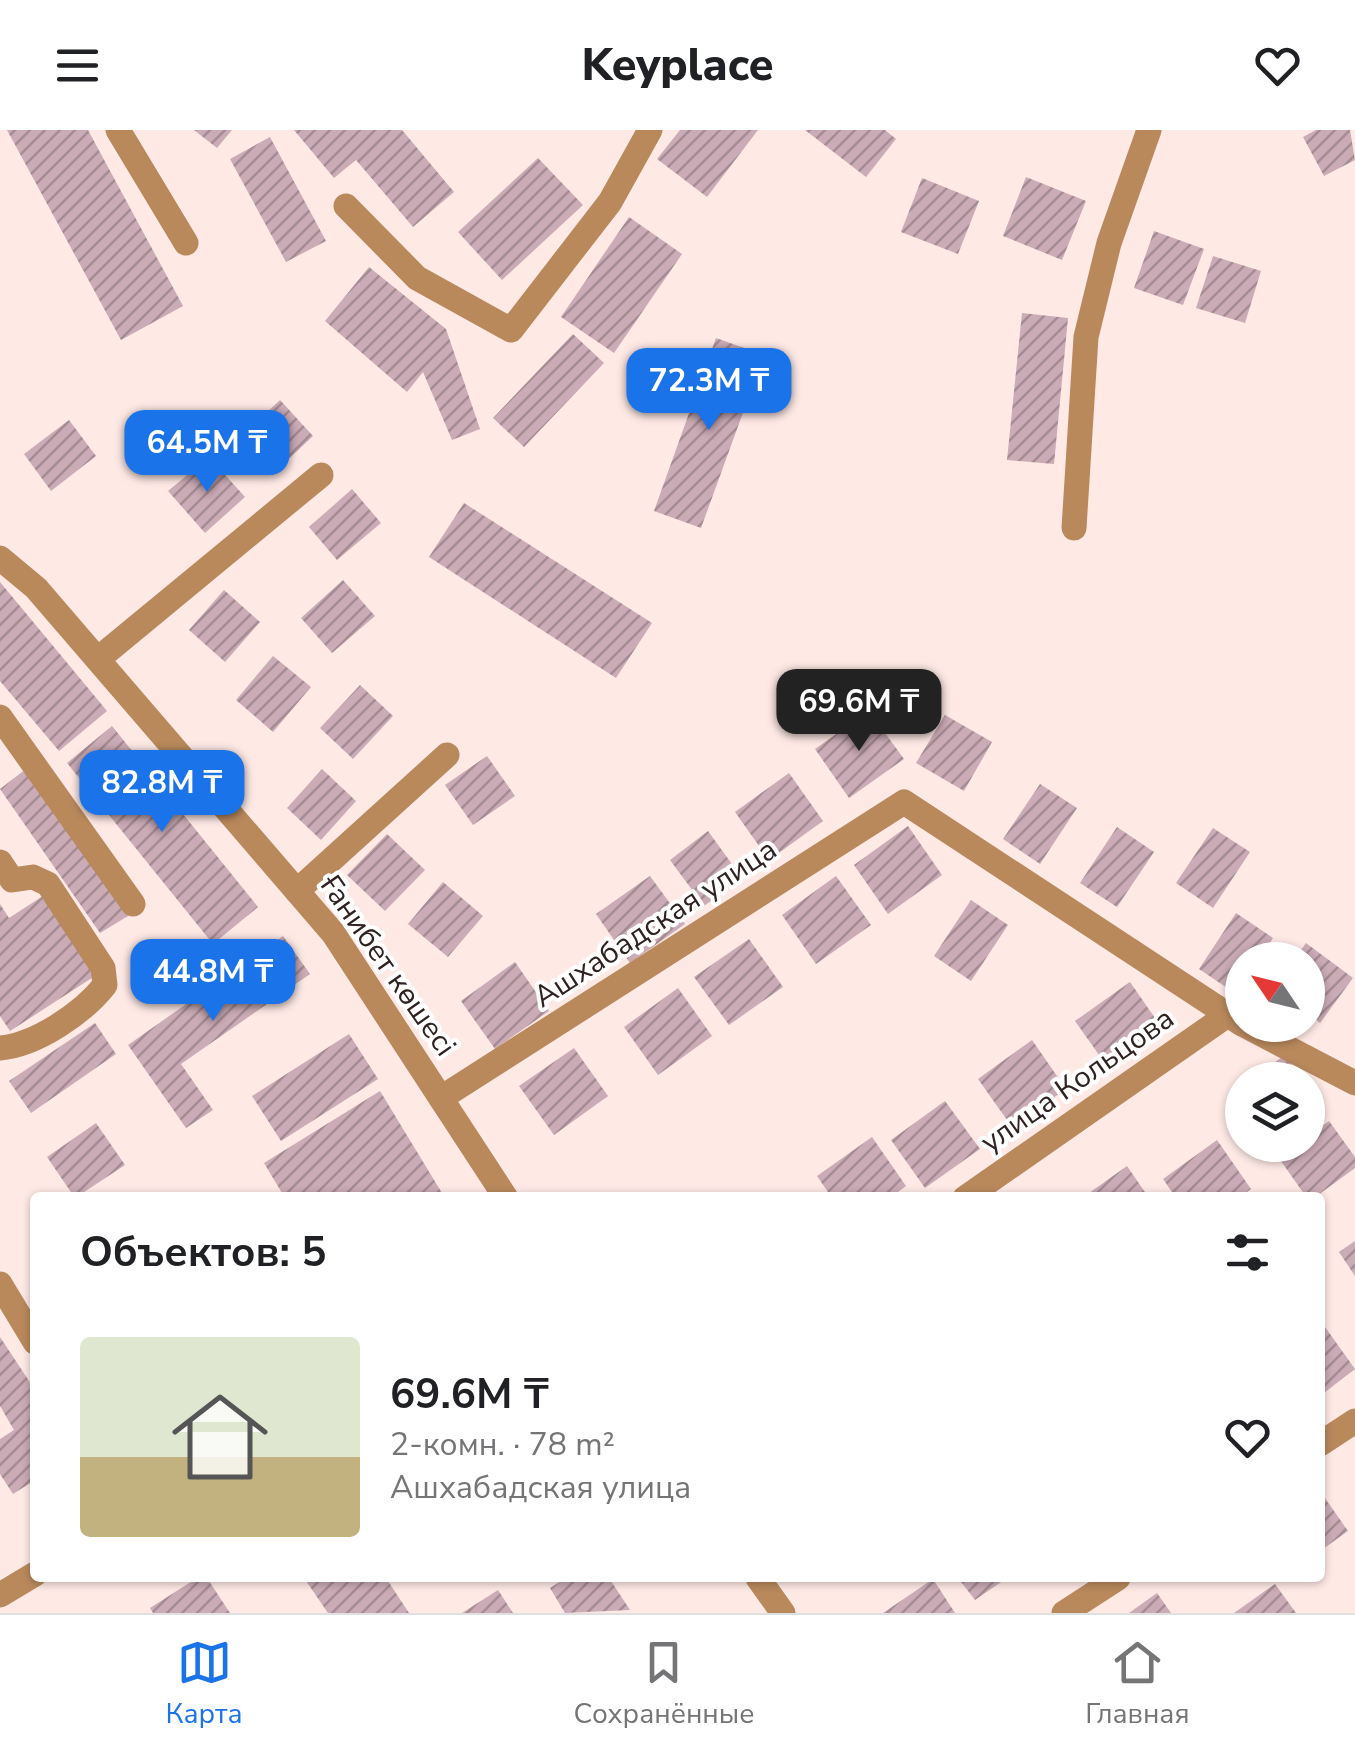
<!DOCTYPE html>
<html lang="ru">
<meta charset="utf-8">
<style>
body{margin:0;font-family:"Nunito Sans",sans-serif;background:#f6f6f6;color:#202124;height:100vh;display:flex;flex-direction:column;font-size:38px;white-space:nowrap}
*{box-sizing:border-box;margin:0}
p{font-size:32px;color:#757577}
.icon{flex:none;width:55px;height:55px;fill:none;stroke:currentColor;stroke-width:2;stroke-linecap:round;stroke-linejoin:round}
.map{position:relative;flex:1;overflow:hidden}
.side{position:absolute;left:30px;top:1062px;width:1295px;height:390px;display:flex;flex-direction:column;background:#fff;border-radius:10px;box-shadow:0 2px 8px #0004}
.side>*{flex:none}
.needle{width:65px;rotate:305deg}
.controls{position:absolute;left:1225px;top:812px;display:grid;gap:20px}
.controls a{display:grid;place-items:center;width:100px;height:100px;border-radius:50%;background:#fff;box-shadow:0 2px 8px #0004;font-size:50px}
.price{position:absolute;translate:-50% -85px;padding:0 22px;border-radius:20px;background:#1a73e8;color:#fff;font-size:32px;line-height:65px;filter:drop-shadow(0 2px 5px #0008)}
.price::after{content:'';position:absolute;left:50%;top:60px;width:30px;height:22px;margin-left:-15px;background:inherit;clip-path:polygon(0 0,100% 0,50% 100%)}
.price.on{background:#222;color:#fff}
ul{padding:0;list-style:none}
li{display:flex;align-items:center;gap:30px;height:250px;padding:0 50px}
li span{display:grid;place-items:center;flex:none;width:280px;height:200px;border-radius:10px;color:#555}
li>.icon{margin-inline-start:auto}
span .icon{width:120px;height:120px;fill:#fffc;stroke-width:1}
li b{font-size:42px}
h2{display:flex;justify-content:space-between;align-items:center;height:120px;padding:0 50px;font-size:42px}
header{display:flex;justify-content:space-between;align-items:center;height:130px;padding:0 50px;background:#fff;font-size:45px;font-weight:800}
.tabs{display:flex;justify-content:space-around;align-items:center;height:140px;border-top:2px solid #e0e0e0;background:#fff;font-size:28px;color:#757577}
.tabs a{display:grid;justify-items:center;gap:5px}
.tabs .on{color:#1a73e8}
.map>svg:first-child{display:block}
.building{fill:url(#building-hatch)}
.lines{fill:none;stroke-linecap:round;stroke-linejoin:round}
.minor{stroke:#b9895c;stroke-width:25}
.labels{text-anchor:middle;stroke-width:8;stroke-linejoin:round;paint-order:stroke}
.street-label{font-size:30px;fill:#2f2220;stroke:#fff}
</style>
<header><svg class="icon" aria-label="menu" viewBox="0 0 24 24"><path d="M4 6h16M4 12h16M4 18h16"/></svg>Keyplace<svg class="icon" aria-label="heart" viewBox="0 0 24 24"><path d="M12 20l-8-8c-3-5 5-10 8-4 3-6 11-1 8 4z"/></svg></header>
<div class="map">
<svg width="1355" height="1483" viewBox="0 0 1355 1483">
<defs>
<pattern id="building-hatch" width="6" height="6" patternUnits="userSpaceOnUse" patternTransform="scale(2.5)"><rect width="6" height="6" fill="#cbabb5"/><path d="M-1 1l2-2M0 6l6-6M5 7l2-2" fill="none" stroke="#a58b93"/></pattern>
</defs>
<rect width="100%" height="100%" fill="#fee9e5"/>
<g class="building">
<polygon points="7,0 88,0 183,176 121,210"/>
<polygon points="194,0 232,0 217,18"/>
<polygon points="294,0 402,0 454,62 413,97 356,30 334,48"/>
<polygon points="680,0 758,0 707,67 657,29"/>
<polygon points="805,0 885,0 896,9 866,47"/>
<polygon points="1316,0 1350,0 1355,30 1324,46 1303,7"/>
<polygon points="270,7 326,111 286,132 230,29"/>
<polygon points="538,28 583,75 502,150 458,102"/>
<polygon points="1026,47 1086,71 1062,130 1003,106"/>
<polygon points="922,48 979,71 958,124 901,102"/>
<polygon points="629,87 682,124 614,223 561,187"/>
<polygon points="1154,101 1204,119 1183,175 1134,158"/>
<polygon points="1213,126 1261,141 1245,193 1196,178"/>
<polygon points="369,137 446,199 480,299 452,310 423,242 407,262 325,191"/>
<polygon points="1022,183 1068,188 1054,334 1007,330"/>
<polygon points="573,204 604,233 524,317 493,288"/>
<polygon points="716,208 764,225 701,398 654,381"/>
<polygon points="280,270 313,306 272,345 238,309"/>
<polygon points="69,290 96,326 51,361 24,324"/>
<polygon points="209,327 245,367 205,403 168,361"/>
<polygon points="352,359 381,393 337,430 309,397"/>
<polygon points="464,373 652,493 616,548 429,427"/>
<polygon points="343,450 375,486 332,523 301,488"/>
<polygon points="0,452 107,581 59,621 0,551"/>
<polygon points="224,460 260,492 225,532 189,500"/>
<polygon points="273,526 311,557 273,602 236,570"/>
<polygon points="360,555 393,586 353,629 320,598"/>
<polygon points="869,581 904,629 849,668 815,619"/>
<polygon points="945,585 992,612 964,661 916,633"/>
<polygon points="112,596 258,777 213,814 67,633"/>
<polygon points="487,626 515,666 473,695 445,655"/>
<polygon points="26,639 128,786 100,803 0,659"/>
<polygon points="322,639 356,671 321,710 287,678"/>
<polygon points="789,643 823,691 769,730 735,682"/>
<polygon points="1040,654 1077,678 1040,734 1003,709"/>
<polygon points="908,696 942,745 888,784 854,735"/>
<polygon points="1117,697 1154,722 1117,777 1080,753"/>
<polygon points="1213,698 1250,722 1213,778 1176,753"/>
<polygon points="708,701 742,748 704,776 670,730"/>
<polygon points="387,704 425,740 385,781 347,745"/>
<polygon points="650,746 685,794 630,833 596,784"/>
<polygon points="836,746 871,795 816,834 782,785"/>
<polygon points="443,752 483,786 448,827 408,794"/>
<polygon points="46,764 98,844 10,901 0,886 0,774 9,788"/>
<polygon points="971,770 1008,795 971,851 934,826"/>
<polygon points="1236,783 1273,808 1259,830 1242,830 1242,854 1236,864 1199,839"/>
<polygon points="283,806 310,844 181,934 213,980 186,998 128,915"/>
<polygon points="749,809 783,857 729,895 694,847"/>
<polygon points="1306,813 1353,848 1320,893 1308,883 1308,830 1294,830"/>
<polygon points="515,832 549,881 495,919 461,871"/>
<polygon points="1130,852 1164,901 1109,939 1075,891"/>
<polygon points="678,858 712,906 658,945 624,897"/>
<polygon points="95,893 116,924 31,983 9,951"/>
<polygon points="349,904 378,949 281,1011 252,966"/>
<polygon points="1032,910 1066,959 1012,997 978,949"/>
<polygon points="574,918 608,966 554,1005 519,956"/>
<polygon points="1285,925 1302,950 1250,950"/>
<polygon points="380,961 445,1068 285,1068 264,1033"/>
<polygon points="945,971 980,1019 925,1058 891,1010"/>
<polygon points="1329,991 1355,1027 1355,1038 1314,1068 1307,1068 1278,1027 1295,1015 1308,1015 1308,1006"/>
<polygon points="96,993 125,1035 75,1068 47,1027"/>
<polygon points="872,1007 906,1056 890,1068 832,1068 817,1046"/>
<polygon points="1217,1010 1251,1059 1239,1068 1176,1068 1163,1049"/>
<polygon points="1127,1036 1149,1068 1082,1068"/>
<polygon points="1355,1111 1355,1146 1339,1122"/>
<polygon points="1320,1190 1355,1239 1320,1266"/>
<polygon points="0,1207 35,1260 35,1350 13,1364 0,1344 0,1309 14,1300 0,1276"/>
<polygon points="1320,1361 1348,1401 1320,1421"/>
<polygon points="197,1448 207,1448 230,1483 153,1483 150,1478"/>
<polygon points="304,1448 386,1448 409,1483 328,1483"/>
<polygon points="566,1448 609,1448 630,1480 565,1483 550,1458"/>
<polygon points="958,1448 1007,1448 975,1470"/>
<polygon points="933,1449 955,1483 883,1483"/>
<polygon points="1275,1454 1296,1483 1234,1483"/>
<polygon points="498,1460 513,1483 462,1483"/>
<polygon points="1157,1463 1171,1483 1129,1483"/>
</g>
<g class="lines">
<g class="minor">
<polyline points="118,0 186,113"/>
<polyline points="346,76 417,148 511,200 610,72 650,0"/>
<polyline points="1074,398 1086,207 1109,113 1149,0"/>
<polyline points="0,428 36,458 333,803 506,1068"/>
<polyline points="98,529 321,345"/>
<polyline points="0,587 133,774"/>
<path d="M0,732L12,750L33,747L48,754L103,838L105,855C83,883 36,915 0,918"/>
<polyline points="297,761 447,625"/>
<polyline points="1244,895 1355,953"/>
<polyline points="441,968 904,672 1242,894"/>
<polyline points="965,1068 1226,886"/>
<polyline points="0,1154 35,1212"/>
<polyline points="1320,1314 1355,1291"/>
<polyline points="758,1448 783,1483"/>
<polyline points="0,1465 35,1444"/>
<polyline points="1064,1483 1118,1448"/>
</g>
</g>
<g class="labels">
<g class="street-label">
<text transform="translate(655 793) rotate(-33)" y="10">Ашхабадская улица</text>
<text transform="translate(388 835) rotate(55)" y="10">Ғанибет көшесі</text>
<text transform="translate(1077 950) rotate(-35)" y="10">улица Кольцова</text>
</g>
</g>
</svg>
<div class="controls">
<a><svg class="needle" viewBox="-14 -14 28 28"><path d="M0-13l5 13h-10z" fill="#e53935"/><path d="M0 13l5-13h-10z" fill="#757577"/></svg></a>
<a><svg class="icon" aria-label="layers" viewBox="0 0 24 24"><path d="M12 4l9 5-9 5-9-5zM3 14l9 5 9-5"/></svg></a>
</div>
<b class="price" style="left:709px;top:303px">72.3M ₸</b>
<b class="price" style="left:207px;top:365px">64.5M ₸</b>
<b class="price on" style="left:859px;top:624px">69.6M ₸</b>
<b class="price" style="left:162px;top:705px">82.8M ₸</b>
<b class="price" style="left:213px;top:894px">44.8M ₸</b>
<section class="side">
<h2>Объектов: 5<svg class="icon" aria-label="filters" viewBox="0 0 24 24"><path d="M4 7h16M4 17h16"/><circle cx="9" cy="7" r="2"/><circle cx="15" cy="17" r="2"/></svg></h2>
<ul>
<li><span style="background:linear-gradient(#dfe7d0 60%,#c2b280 0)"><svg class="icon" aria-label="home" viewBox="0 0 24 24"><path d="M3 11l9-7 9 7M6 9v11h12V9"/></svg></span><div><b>69.6M ₸</b><p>2-комн. · 78 m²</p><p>Ашхабадская улица</p></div><svg class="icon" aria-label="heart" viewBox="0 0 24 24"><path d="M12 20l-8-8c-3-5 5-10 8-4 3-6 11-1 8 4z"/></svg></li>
</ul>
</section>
</div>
<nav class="tabs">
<a class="on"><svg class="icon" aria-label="map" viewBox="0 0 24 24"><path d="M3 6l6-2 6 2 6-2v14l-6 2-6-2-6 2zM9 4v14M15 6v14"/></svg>Карта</a>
<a><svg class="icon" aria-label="saved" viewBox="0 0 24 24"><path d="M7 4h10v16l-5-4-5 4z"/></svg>Сохранённые</a>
<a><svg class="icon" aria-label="home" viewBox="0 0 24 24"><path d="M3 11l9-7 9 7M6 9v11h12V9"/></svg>Главная</a>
</nav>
